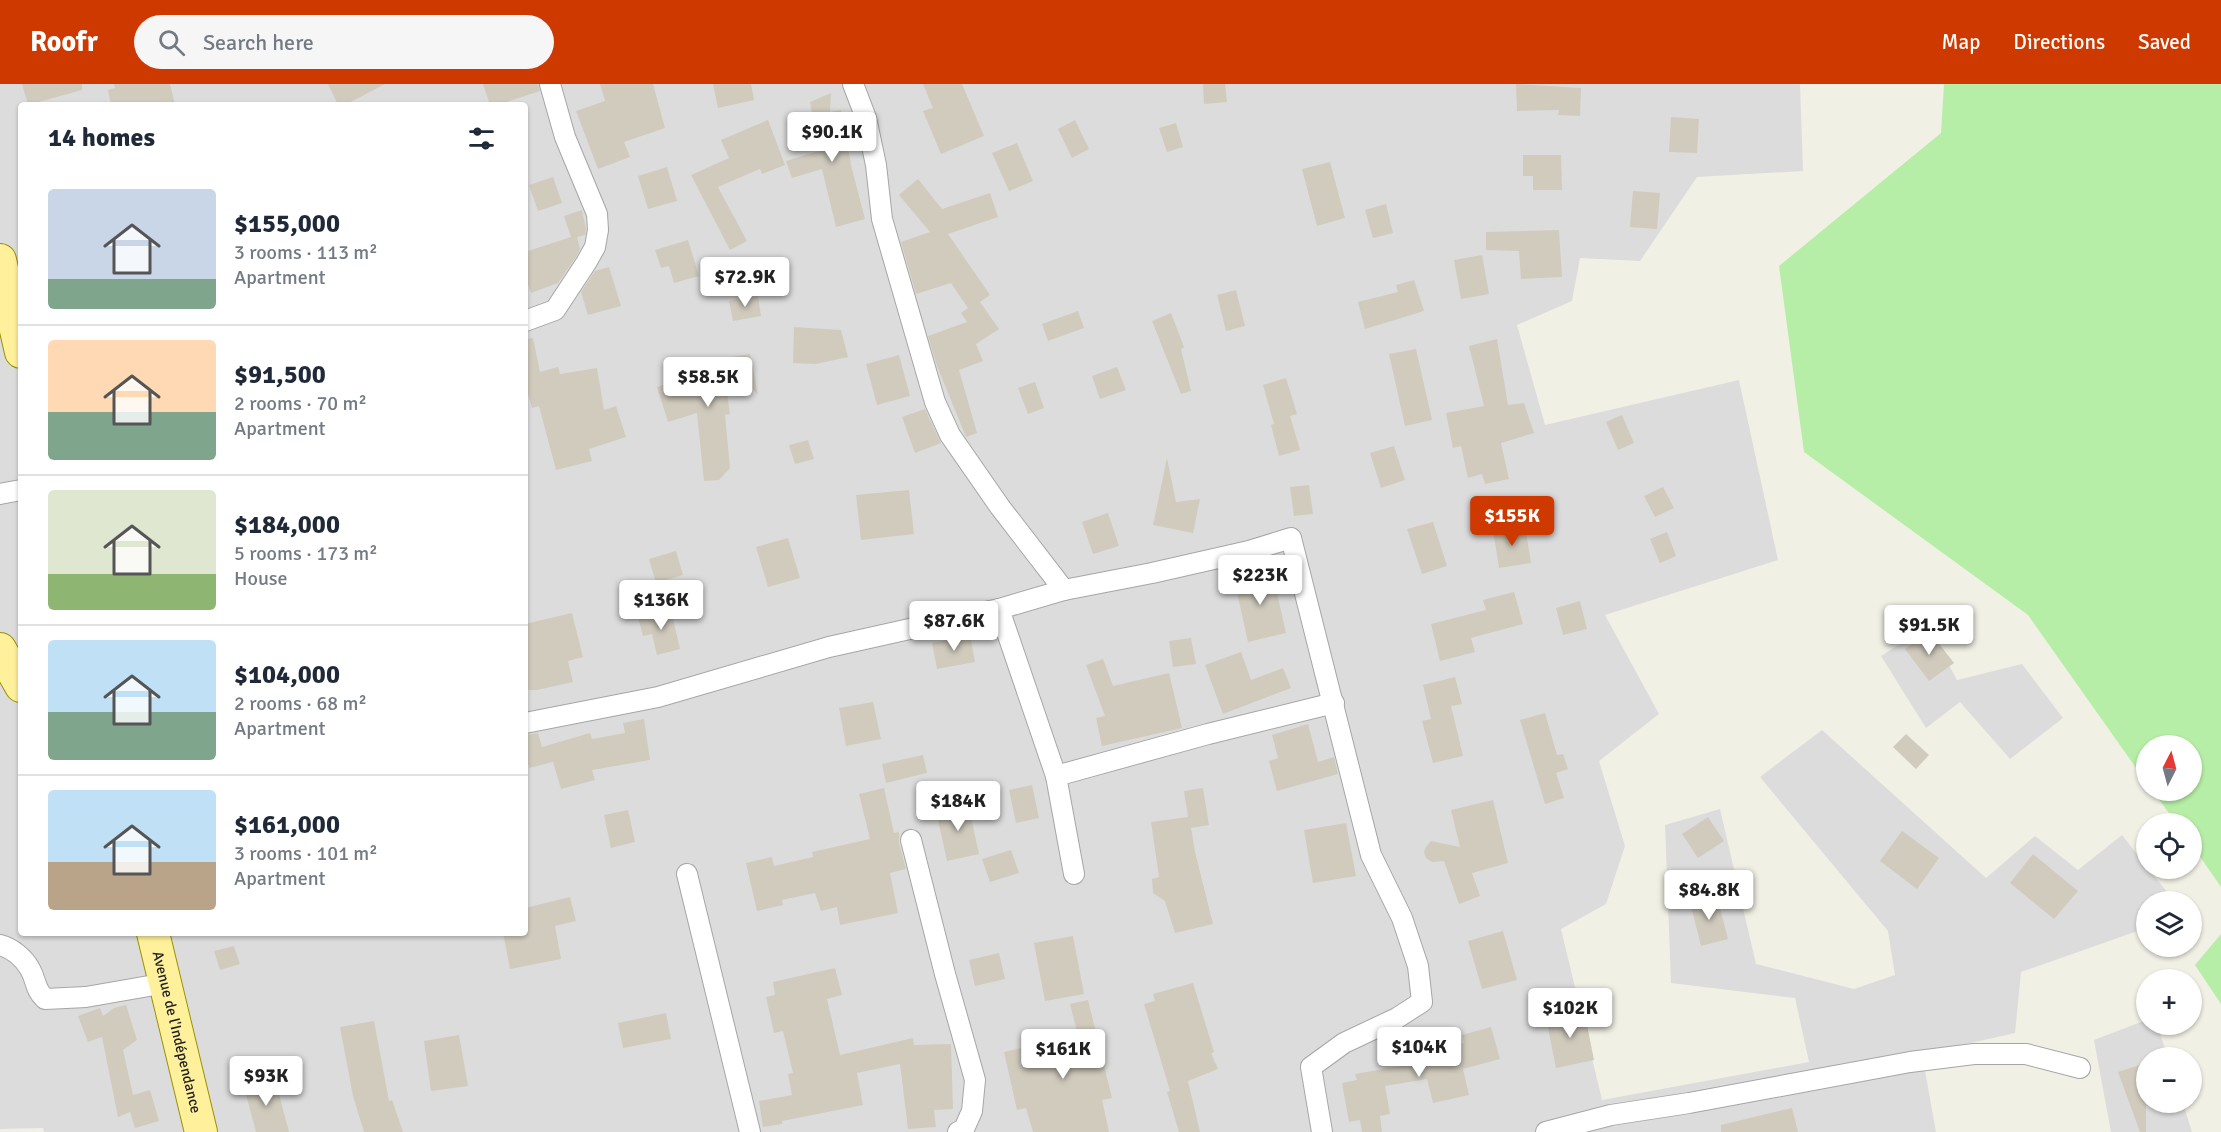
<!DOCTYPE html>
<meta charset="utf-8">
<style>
body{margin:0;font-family:Signika,sans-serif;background:#f6f6f7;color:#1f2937;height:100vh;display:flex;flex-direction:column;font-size:22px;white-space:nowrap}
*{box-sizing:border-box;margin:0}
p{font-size:20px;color:#747a83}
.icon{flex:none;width:33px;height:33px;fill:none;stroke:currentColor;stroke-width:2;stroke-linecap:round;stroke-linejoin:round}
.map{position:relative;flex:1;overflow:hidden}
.panel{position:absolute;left:18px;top:18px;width:510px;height:834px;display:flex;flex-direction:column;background:#fff;border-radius:6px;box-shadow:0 2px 4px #0004}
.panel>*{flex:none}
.needle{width:39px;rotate:6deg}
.tools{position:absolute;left:2136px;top:651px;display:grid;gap:12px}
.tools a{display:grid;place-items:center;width:66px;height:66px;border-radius:50%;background:#fff;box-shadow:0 2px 4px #0004;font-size:30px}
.price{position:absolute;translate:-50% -51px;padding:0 14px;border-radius:6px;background:#fff;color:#222;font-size:20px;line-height:39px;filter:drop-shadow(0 2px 3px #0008)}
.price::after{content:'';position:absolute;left:50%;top:36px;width:18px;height:14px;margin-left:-9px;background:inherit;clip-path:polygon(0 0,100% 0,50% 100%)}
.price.current{background:#ce3900;color:#fff}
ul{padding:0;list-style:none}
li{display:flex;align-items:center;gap:18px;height:150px;padding:0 30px}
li+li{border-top:2px solid #e0e1e3}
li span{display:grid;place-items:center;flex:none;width:168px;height:120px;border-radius:6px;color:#555}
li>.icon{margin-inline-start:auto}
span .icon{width:72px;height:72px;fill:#fffc;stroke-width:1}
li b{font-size:26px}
h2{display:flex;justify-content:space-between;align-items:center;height:72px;padding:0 30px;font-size:26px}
header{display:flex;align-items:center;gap:36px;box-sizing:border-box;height:84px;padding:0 30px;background:#ce3900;color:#fff}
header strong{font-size:28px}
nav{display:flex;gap:33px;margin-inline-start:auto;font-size:21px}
.search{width:420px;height:54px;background:#f6f6f7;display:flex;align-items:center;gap:15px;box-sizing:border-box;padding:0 21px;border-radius:33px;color:#747a83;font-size:22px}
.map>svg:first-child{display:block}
.residential{fill:#dddcdc;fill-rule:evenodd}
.grass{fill:#b7eea7}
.building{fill:#d1cbbe}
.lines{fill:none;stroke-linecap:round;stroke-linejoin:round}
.street-casing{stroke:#a6a6a6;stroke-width:22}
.primary-casing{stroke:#9a9200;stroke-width:34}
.street{stroke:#fff;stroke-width:20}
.primary{stroke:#fff09b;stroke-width:32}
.labels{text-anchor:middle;stroke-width:4.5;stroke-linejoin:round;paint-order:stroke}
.street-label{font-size:15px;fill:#1f1f1f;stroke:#fff}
</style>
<header>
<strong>Roofr</strong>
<div class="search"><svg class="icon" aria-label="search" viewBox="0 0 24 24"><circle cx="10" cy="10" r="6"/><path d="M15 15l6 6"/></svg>Search here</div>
<nav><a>Map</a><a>Directions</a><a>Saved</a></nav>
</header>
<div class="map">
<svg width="2221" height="1048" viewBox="0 0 2221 1048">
<rect width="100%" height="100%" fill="#f1f0e5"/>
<g class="residential">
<path d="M0,0H1800L1803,87L1697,93L1640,177L1580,174L1572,217L1517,241L1545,341L1739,296L1778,476L1605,531L1659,630L1599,677L1625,762L1606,820L1561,845L1602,1016L1809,978L1795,914L1671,899L1665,741L1720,725L1756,880L1854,905L1895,891L1888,847L1760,693L1822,646L1986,794L2035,752L2078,786L2122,751L2174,817L2146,818V844L2021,888L2015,949L1922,970L1936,1048H44L43,1044L0,1045ZM21,21H525V849H21Z"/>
<polygon points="1928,542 1957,596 2022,580 2063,634 2010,675 1960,618 1926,644 1881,572"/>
<polygon points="2146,936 2146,940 2157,941 2168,973 2146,974 2146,1018 2183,1019 2192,1048 2111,1048 2094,956"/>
</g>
<g class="grass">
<polygon points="1944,0 2221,0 2221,803 2192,761 2192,740 2176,739 2153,707 2192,706 2192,662 2146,662 2146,698 2028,531 1804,368 1779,182 1941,49"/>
<polygon points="2221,850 2221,920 2195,881"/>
</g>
<g class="building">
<polygon points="22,0 82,0 82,6 28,21"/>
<polygon points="114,0 170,0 175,21 111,21 108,6 115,4"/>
<polygon points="328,0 385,0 345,21 338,21"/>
<polygon points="483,0 538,0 540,7 497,21 490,21"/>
<polygon points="600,0 653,0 665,44 624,58 630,73 598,85 576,27 605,17"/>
<polygon points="713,0 751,0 754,16 718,24"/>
<polygon points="923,0 962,0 984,52 941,70 923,27 933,24"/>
<polygon points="1203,0 1225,0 1227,18 1204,20"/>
<polygon points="1516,0 1581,4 1580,32 1558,31 1559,26 1517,27"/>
<polygon points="831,9 830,28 841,26 851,81 865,135 836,143 822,85 792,94 786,77 819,67 810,18"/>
<polygon points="1671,33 1699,35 1697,69 1669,68"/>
<polygon points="768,36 785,81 762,90 760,85 718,103 747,157 730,166 691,91 729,74 721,56"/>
<polygon points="1075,36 1089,65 1072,74 1058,45"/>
<polygon points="1176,39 1183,63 1167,68 1159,44"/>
<polygon points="1017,59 1033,97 1009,107 992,69"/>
<polygon points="1523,71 1561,71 1562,106 1533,106 1533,92 1523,92"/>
<polygon points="1330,78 1345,134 1317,142 1302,85"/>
<polygon points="667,83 677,117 648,125 638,92"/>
<polygon points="553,93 562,119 538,127 529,101"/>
<polygon points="918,95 942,125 990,109 998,133 948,150 990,211 980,218 999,245 976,260 983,277 959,286 977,349 966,353 937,282 928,252 967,238 961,229 968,224 951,199 916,210 901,158 930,148 899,111"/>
<polygon points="1633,107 1660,109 1657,145 1630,143"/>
<polygon points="1386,120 1393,149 1373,154 1365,126"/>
<polygon points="582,126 586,145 585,151 577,153 580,165 576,173 558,199 531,209 525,191 525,168 571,153 564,132"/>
<polygon points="1559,146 1562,193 1521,195 1519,167 1486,166 1486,148"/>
<polygon points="688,156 699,192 674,199 669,182 661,184 655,166"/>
<polygon points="1482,171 1489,210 1461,215 1454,176"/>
<polygon points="609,183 621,222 588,231 581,208 595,187"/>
<polygon points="1414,196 1424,227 1365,245 1358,218 1398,208 1396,201"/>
<polygon points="1236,206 1245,242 1226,247 1217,211"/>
<polygon points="758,212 761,232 733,237 729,217"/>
<polygon points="1078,227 1084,244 1048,257 1042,240"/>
<polygon points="1171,229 1184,263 1181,265 1191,307 1181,310 1152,237"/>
<polygon points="794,243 841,246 848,273 816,280 793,279"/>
<polygon points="533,254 540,288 558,283 560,290 597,284 604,326 616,322 626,353 589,365 592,377 556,386 539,322 532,324 528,310 525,310 525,255"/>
<polygon points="1497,255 1508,321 1524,319 1534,349 1501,359 1509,395 1485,400 1482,390 1468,394 1461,362 1453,364 1446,329 1484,322 1469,262"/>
<polygon points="1416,265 1432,336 1405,342 1389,270"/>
<polygon points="750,270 758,311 722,275 730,330 725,331 730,384 719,396 704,397 697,329 668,338 657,303 695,291 693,280"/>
<polygon points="899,271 910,312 877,321 866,280"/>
<polygon points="1117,283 1126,306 1100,315 1092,292"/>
<polygon points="1286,294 1297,330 1290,332 1300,366 1279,372 1271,341 1274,340 1263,301"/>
<polygon points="1035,298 1044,324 1028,330 1018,304"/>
<polygon points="925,325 941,359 915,369 902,333"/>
<polygon points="1622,331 1634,359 1618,366 1606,338"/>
<polygon points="808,356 814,375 795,380 789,361"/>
<polygon points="1394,362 1405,396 1381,404 1370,369"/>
<polygon points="1167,374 1176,418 1200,415 1193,449 1153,441"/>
<polygon points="1309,401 1313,430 1294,432 1290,403"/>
<polygon points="1663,403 1674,424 1655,433 1644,412"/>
<polygon points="909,406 914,450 861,456 856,411"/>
<polygon points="1108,429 1119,462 1093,470 1082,438"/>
<polygon points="1433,438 1447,482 1422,490 1407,445"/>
<polygon points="1525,442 1531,479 1499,484 1493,446"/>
<polygon points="1667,448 1676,472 1660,479 1650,455"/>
<polygon points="788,454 800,494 768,503 756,463"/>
<polygon points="676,467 683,491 656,499 649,475"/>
<polygon points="1272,487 1286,549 1248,558 1234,495"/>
<polygon points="1514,508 1523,540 1471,554 1475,568 1440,577 1431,540 1486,526 1483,516"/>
<polygon points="1580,517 1587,545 1563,551 1556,524"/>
<polygon points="671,526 680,565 657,571 652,550 643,552 638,533"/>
<polygon points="572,529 583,573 568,577 573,598 537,606 525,606 525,540"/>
<polygon points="1929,547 1954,579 1929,597 1905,565"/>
<polygon points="970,551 975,578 937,585 932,559"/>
<polygon points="1191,554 1196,580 1173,583 1169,557"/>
<polygon points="1241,568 1251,596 1283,584 1291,604 1223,630 1205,581"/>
<polygon points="1103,575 1113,602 1169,589 1182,644 1102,662 1096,634 1105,632 1086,581"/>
<polygon points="1455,593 1462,620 1451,622 1463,672 1433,679 1422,637 1431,635 1423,601"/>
<polygon points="873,618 881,655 846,662 839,624"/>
<polygon points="1545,629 1557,671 1563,670 1568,685 1556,689 1564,714 1545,720 1520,636"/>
<polygon points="644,635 650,676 592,686 595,696 561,705 553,678 529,684 525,667 525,651 538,649 542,663 590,649 592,655 625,649 623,639"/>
<polygon points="1308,640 1318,678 1334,673 1338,690 1277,707 1269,677 1278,674 1272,651"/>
<polygon points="1906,650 1929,671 1916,685 1893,663"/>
<polygon points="923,671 927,689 886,699 882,680"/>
<polygon points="1032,701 1039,734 1016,739 1009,706"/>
<polygon points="884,704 894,749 899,748 899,759 906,785 890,789 898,829 840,841 837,823 821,827 815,809 782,816 783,821 757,827 746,779 772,773 774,782 813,773 812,768 870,755 859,710"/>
<polygon points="1203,704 1209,741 1191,744 1195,768 1213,840 1175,849 1165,817 1153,809 1152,795 1159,793 1151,738 1188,733 1184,707"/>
<polygon points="1493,716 1508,779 1472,789 1480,812 1459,820 1444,777 1432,778 1426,774 1424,768 1426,763 1431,757 1460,763 1451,726"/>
<polygon points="968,720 979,770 947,777 936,727"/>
<polygon points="628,726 635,758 611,764 604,731"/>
<polygon points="1708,733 1724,757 1698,774 1682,750"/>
<polygon points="1346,739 1356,792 1313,799 1304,746"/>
<polygon points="1902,747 1939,774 1917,805 1880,777"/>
<polygon points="1011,766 1019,789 990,798 982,775"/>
<polygon points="2033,770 2078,807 2054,835 2010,799"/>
<polygon points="1717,812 1728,855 1701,862 1690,818"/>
<polygon points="570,813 576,837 555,842 561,875 510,885 503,849 525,849 525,824"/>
<polygon points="1503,847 1517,896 1482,905 1468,857"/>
<polygon points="1073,852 1084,910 1045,917 1034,859"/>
<polygon points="234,862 240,880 220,886 214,867"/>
<polygon points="999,869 1005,895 975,902 969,876"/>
<polygon points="835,884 842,911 827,915 840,971 913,954 914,961 951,960 953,1025 934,1026 936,1043 908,1045 900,980 857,989 863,1021 782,1037 782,1040 763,1043 759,1017 792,1011 788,990 793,989 783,947 774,949 766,913 775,911 773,898"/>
<polygon points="1193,899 1214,968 1211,969 1218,985 1188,997 1200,1048 1179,1048 1167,1008 1170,1007 1144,920 1155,917 1153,910"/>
<polygon points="1088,916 1112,1014 1102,1016 1109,1048 1033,1048 1026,1024 1017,1026 1004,968 1078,951 1070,920"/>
<polygon points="126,921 137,956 123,966 133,1011 150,1006 159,1037 135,1044 130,1028 118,1033 102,953 88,958 78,932 100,924 103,932 114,924"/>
<polygon points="1584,926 1594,976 1556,984 1546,934"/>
<polygon points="666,929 671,955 623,964 618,939"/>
<polygon points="374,937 389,1017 392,1016 403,1048 364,1048 353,1012 340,943"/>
<polygon points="1491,943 1500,975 1463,985 1469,1011 1433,1019 1427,995 1385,1002 1390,1030 1380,1032 1382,1048 1362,1048 1360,1036 1349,1038 1342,999 1357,996 1355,990 1423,978 1421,970 1464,959 1462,951"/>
<polygon points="459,951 468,1002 431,1007 424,957"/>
<polygon points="2146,979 2146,1048 2140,1048 2118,988"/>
<polygon points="275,995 289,1048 256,1048 244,1003"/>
<polygon points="1792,1024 1798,1048 1721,1048 1721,1041"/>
</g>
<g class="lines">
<g class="street-casing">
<g id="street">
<polyline points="853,0 866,34 876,81 882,135 935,318 950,351 1000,423 1064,506"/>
<polyline points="525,237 555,226 586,179 595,163 598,146 597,130 565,53 550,0"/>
<polyline points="0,410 21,406"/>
<polyline points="999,525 1056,692 1074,790"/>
<polyline points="525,639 658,613 829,563 999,525 1064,506 1152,489 1249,467 1291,454 1371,771 1402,834 1418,882 1422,918 1397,934 1344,959 1311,983 1322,1048"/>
<polyline points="1056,692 1208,650 1334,619"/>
<polyline points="911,756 945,890 975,996 972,1027 964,1045 958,1048"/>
<polyline points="687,790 750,1048"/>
<path d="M0,861C12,864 24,874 30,885C37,897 34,904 45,915L86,913L166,899"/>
<polyline points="1546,1048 1611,1031 1689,1019 1910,978 1974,970 2026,970 2080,984"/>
</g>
</g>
<g class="primary-casing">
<g id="primary">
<polyline points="0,176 21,268"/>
<polyline points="0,565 21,602"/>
<path id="s1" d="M153,849L201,1048"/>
</g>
</g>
<use href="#street" class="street"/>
<use href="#primary" class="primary"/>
</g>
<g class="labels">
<g class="street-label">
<text dy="5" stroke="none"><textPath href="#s1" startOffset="102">Avenue de l'Indépendance</textPath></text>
</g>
</g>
</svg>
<div class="tools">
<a><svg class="needle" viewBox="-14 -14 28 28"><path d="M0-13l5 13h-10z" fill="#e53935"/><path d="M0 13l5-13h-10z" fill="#747a83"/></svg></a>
<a><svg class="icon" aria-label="locate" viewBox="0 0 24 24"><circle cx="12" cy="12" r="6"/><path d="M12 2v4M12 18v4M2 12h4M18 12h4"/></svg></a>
<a><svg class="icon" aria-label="layers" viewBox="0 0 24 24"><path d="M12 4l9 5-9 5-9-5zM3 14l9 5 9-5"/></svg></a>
<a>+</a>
<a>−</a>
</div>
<b class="price" style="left:832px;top:79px">$90.1K</b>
<b class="price" style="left:745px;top:224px">$72.9K</b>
<b class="price" style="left:708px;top:324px">$58.5K</b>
<b class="price current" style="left:1512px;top:463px">$155K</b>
<b class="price" style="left:1260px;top:522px">$223K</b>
<b class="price" style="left:661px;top:547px">$136K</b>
<b class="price" style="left:954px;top:568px">$87.6K</b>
<b class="price" style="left:1929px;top:572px">$91.5K</b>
<b class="price" style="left:958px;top:748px">$184K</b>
<b class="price" style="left:1709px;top:837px">$84.8K</b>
<b class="price" style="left:1570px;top:955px">$102K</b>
<b class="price" style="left:1419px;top:994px">$104K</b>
<b class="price" style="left:1063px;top:996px">$161K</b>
<b class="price" style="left:266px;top:1023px">$93K</b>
<section class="panel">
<h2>14 homes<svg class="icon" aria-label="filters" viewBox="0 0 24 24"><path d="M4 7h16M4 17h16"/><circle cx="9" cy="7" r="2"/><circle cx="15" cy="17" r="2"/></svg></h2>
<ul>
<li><span style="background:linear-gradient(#c9d6e8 75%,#7fa58c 0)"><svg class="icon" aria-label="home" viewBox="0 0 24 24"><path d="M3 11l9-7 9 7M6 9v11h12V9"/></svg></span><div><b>$155,000</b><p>3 rooms · 113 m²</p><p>Apartment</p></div></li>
<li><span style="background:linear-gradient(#ffd9b3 60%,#7fa58c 0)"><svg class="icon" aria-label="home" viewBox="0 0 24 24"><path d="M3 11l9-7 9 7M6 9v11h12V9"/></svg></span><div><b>$91,500</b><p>2 rooms · 70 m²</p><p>Apartment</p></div></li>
<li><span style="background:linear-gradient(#dfe7d0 70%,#8fb573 0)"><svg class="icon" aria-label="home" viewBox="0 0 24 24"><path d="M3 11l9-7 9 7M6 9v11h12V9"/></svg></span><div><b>$184,000</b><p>5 rooms · 173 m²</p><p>House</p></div></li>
<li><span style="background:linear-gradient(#bfe0f5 60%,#7fa58c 0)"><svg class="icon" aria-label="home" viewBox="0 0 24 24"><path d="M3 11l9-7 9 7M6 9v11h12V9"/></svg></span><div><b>$104,000</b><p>2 rooms · 68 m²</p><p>Apartment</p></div></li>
<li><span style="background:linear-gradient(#bfe0f5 60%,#b9a48a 0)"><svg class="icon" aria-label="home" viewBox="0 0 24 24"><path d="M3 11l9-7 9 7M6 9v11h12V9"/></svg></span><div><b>$161,000</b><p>3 rooms · 101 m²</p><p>Apartment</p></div></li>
</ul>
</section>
</div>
